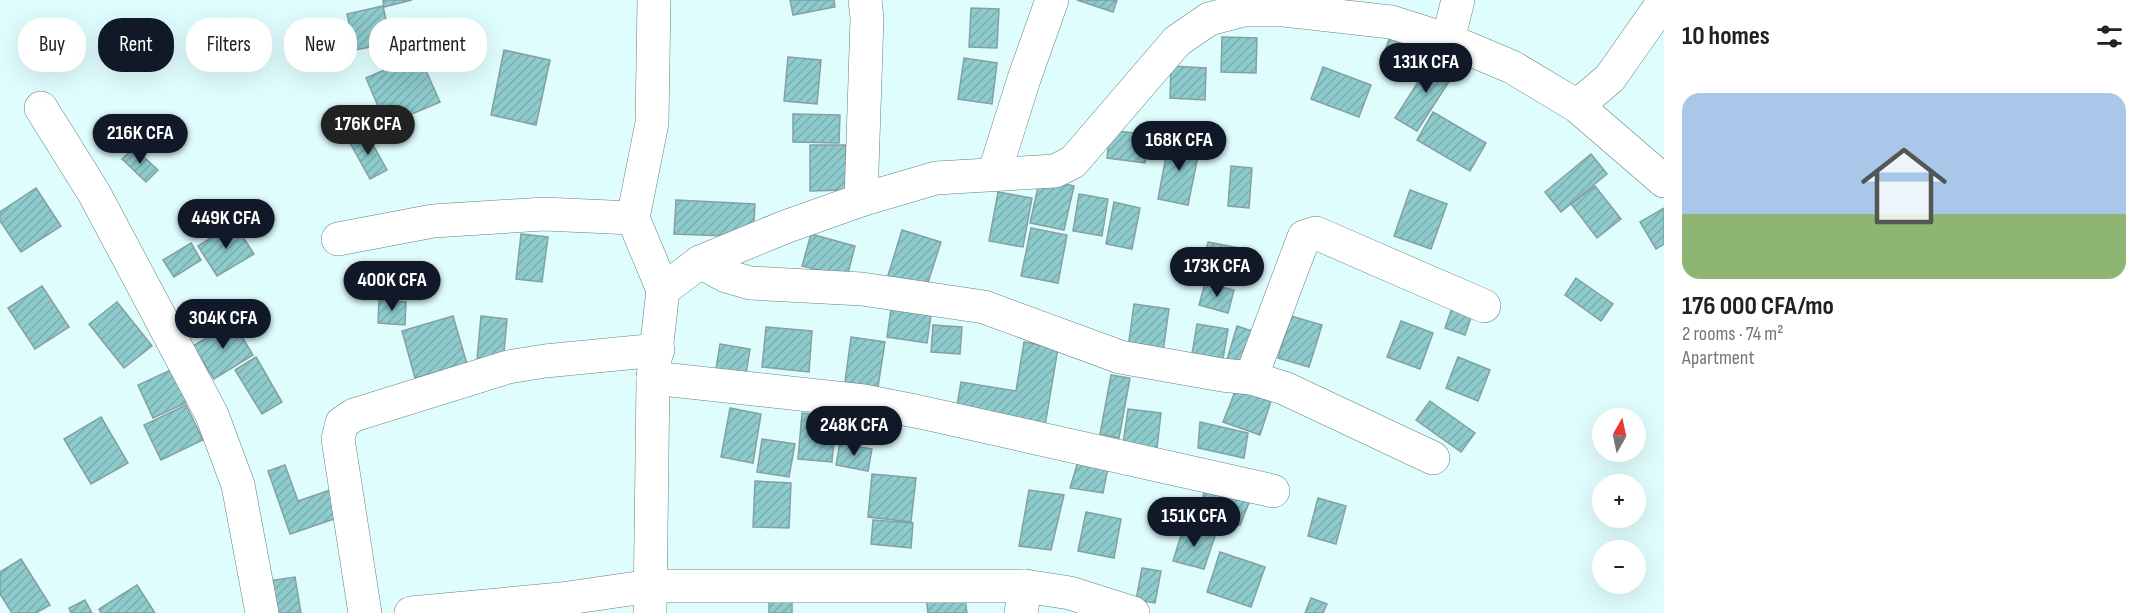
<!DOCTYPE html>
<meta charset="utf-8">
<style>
body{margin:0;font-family:"Sofia Sans Condensed",sans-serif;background:#f6f6f6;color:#202124;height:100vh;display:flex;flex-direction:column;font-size:22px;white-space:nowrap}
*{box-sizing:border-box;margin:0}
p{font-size:20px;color:#757577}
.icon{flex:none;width:33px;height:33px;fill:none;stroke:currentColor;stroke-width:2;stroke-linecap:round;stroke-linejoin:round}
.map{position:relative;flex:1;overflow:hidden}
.drawer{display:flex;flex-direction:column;background:#fff;width:480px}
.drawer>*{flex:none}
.banner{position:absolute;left:18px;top:18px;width:570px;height:54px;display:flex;gap:12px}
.needle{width:39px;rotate:9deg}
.tools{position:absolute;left:1592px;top:408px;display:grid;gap:12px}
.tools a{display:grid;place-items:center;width:54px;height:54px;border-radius:50%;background:#fff;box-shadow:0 6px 24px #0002;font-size:30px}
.price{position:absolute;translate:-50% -51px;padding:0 14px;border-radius:21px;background:#111827;color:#fff;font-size:20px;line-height:39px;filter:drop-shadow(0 2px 3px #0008)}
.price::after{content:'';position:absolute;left:50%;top:36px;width:18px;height:14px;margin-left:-9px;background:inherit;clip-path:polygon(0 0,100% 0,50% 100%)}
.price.active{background:#222;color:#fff}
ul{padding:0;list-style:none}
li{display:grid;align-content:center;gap:12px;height:318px;padding:0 18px}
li+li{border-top:2px solid #e0e0e0}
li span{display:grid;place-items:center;height:186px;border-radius:18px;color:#555}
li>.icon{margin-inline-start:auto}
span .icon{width:108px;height:108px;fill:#fffc;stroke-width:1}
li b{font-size:26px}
h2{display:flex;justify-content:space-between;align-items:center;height:72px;padding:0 18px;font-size:26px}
.pill{padding:0 21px;border-radius:24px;background:#fff;box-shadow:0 6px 24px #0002;font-size:21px;line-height:54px}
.pill.active{background:#111827;color:#fff}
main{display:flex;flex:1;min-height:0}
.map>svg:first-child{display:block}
.building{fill:url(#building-hatch);stroke:#85a0a1;stroke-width:1.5}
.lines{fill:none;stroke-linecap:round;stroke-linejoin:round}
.minor-casing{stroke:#657f80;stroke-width:34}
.minor{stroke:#fff;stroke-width:33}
</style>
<main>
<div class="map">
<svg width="1664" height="613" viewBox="0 0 1664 613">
<defs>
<pattern id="building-hatch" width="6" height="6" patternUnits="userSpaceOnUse" patternTransform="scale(1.5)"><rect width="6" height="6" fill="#8ecbcd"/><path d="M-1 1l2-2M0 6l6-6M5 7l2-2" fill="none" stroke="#7aaeb0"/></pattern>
</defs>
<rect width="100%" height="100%" fill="#e0fdfe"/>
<g class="building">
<polygon points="383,0 412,0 384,7"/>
<polygon points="790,0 834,0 835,7 793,15"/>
<polygon points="1077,0 1117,0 1113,12"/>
<polygon points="383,6 391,43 355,50 347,14"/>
<polygon points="971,8 999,9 997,48 969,47"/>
<polygon points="1222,37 1257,38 1256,73 1221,72"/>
<polygon points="1390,37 1415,47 1409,64 1383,55"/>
<polygon points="504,50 550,60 536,125 491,115"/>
<polygon points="419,55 440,102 386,125 366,78"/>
<polygon points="788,57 821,60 817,104 784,101"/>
<polygon points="1434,57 1456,71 1417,131 1395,118"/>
<polygon points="964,58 997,63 992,104 958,99"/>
<polygon points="1171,66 1206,68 1205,100 1170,98"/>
<polygon points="1323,67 1371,85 1359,117 1311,99"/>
<polygon points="1433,112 1486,143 1470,171 1417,140"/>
<polygon points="793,114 840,115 839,143 793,142"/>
<polygon points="1110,130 1149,135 1145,163 1107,158"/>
<polygon points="366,132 387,170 370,179 349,141"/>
<polygon points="1169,140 1200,146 1188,205 1158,199"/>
<polygon points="810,145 846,145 846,190 810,191"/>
<polygon points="134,148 158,170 146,182 122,159"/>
<polygon points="1591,154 1607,174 1561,212 1545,192"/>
<polygon points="1231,166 1252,168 1249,208 1228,206"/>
<polygon points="1040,178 1074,186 1064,230 1030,223"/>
<polygon points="1595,186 1621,219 1597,238 1571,204"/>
<polygon points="36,188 61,226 21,252 0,221 0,212"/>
<polygon points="1410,190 1447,204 1431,249 1394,236"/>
<polygon points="998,192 1032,198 1023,247 989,241"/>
<polygon points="1079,194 1108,199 1102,236 1073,231"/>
<polygon points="676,200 755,204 753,237 674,234"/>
<polygon points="1114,202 1140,208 1132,249 1106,244"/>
<polygon points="1664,208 1664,244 1656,249 1640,222"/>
<polygon points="234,223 254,254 217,276 198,246"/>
<polygon points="1031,228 1067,235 1058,283 1021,276"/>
<polygon points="902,230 941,242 924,295 886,282"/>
<polygon points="521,234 548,237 542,282 516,279"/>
<polygon points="811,234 855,246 847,277 802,266"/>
<polygon points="1208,242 1245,249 1239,276 1202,268"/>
<polygon points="191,243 201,260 174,277 163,260"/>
<polygon points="1576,278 1613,304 1601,321 1565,295"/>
<polygon points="1205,283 1234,290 1228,313 1199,305"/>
<polygon points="42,286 69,327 35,349 8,308"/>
<polygon points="379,300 406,302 405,325 378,323"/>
<polygon points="117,302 152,346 124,368 89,324"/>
<polygon points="892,302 932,308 927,343 887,337"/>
<polygon points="1454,302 1474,309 1465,335 1445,328"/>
<polygon points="1134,304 1169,309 1163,352 1128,348"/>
<polygon points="453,316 467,364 415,378 402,331"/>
<polygon points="481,316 507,319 503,363 477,360"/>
<polygon points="1291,316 1322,325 1309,367 1278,358"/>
<polygon points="1401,321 1433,333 1420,369 1387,357"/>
<polygon points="233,322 253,355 214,379 193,346"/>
<polygon points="1197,324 1228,329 1223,359 1192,354"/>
<polygon points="933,325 962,327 960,354 931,352"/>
<polygon points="1237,326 1255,332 1244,368 1226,363"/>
<polygon points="766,327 812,331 809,372 762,367"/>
<polygon points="851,337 885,342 878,387 845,382"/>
<polygon points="1024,342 1058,348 1045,426 956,411 961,382 1016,391"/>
<polygon points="720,344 750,349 746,374 716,369"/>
<polygon points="256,357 282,402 262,414 235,370"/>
<polygon points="1458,357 1490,370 1478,401 1446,388"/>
<polygon points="173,369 188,402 153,418 138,385"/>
<polygon points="1111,375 1130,378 1119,438 1100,434"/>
<polygon points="1238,384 1273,395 1260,435 1223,422"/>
<polygon points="1430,401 1475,433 1461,452 1416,420"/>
<polygon points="186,405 203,440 161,460 144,425"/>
<polygon points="730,408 761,414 753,463 721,457"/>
<polygon points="1128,409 1161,413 1157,448 1123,444"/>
<polygon points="802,413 836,417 832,462 798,459"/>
<polygon points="101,417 128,463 91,484 64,439"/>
<polygon points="1200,422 1248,433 1244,458 1198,448"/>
<polygon points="762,439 795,444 789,477 757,472"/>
<polygon points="840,443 872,449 868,471 836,465"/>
<polygon points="1080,455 1109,462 1103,493 1070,488"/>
<polygon points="285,465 298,501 336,488 346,515 290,534 268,471"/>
<polygon points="872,474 916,478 911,522 868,517"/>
<polygon points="755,481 791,483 789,528 753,527"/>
<polygon points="1207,481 1253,493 1240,525 1198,515"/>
<polygon points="1029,490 1064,495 1051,550 1019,546"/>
<polygon points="1318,498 1346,506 1336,544 1308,536"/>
<polygon points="1086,512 1121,519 1114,558 1078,551"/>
<polygon points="873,520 913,523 911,548 871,544"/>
<polygon points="1184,526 1215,536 1204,569 1173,561"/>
<polygon points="1220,552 1265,567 1251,607 1207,592"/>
<polygon points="21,559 50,605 36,613 12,613 0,594 0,572"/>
<polygon points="1142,568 1161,571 1155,603 1136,600"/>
<polygon points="295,577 301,613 274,613 269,581"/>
<polygon points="137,585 155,613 101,613 99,609"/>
<polygon points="964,592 967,613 928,613 926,597"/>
<polygon points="1311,598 1327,604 1323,613 1305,613"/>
<rect x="769" y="599" width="23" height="14"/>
<polygon points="85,600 92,613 71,613 69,608"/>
</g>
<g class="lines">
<g class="minor-casing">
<g id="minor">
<polyline points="654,0 652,123 633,218 663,290"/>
<polyline points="1448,40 1458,0"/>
<polyline points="1577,106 1610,78 1664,1"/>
<polyline points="41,108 94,193 212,415 238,485 262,613"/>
<polyline points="994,174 1024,79 1052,0"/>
<polyline points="861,200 867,18 865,0"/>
<polyline points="338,239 433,221 544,214 633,218"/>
<polyline points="700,262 726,276 750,283 862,289 984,307 1120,357 1222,375 1251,378 1284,388 1433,458"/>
<polyline points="653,378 864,401 920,412 1273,491"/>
<polyline points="1251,378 1304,237 1316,233 1484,306"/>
<polyline points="365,613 338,439 342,423 354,415 508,367 545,361 658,350"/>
<polyline points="411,613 561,599 651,586 1025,586 1070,593 1133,613"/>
<polyline points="650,613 653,378 663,290 700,262 785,227 861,200 936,178 1055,171 1073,162 1177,41 1209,19 1243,10 1284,10 1391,22 1448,40 1512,67 1577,106 1664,181"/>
<polyline points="1021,613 1025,586"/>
</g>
</g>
<use href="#minor" class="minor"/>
</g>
</svg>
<div class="tools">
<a><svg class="needle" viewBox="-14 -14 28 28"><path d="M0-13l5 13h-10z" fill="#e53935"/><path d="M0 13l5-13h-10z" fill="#757577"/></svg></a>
<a>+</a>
<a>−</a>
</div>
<b class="price" style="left:1426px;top:94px">131K CFA</b>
<b class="price active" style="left:368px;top:156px">176K CFA</b>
<b class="price" style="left:140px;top:165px">216K CFA</b>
<b class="price" style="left:1179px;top:172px">168K CFA</b>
<b class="price" style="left:226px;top:250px">449K CFA</b>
<b class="price" style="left:1217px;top:298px">173K CFA</b>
<b class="price" style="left:392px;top:312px">400K CFA</b>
<b class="price" style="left:223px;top:350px">304K CFA</b>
<b class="price" style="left:854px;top:457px">248K CFA</b>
<b class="price" style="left:1194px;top:548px">151K CFA</b>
<div class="banner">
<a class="pill">Buy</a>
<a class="pill active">Rent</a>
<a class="pill">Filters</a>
<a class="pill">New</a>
<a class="pill">Apartment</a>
</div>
</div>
<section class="drawer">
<h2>10 homes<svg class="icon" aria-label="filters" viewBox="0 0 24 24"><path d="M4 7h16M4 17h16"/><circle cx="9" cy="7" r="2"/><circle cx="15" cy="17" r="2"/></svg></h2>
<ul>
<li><span style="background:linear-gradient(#a9c7e8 65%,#8fb573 0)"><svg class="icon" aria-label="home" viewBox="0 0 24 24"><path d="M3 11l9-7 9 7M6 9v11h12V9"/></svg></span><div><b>176 000 CFA/mo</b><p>2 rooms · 74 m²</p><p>Apartment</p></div></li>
</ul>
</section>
</main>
